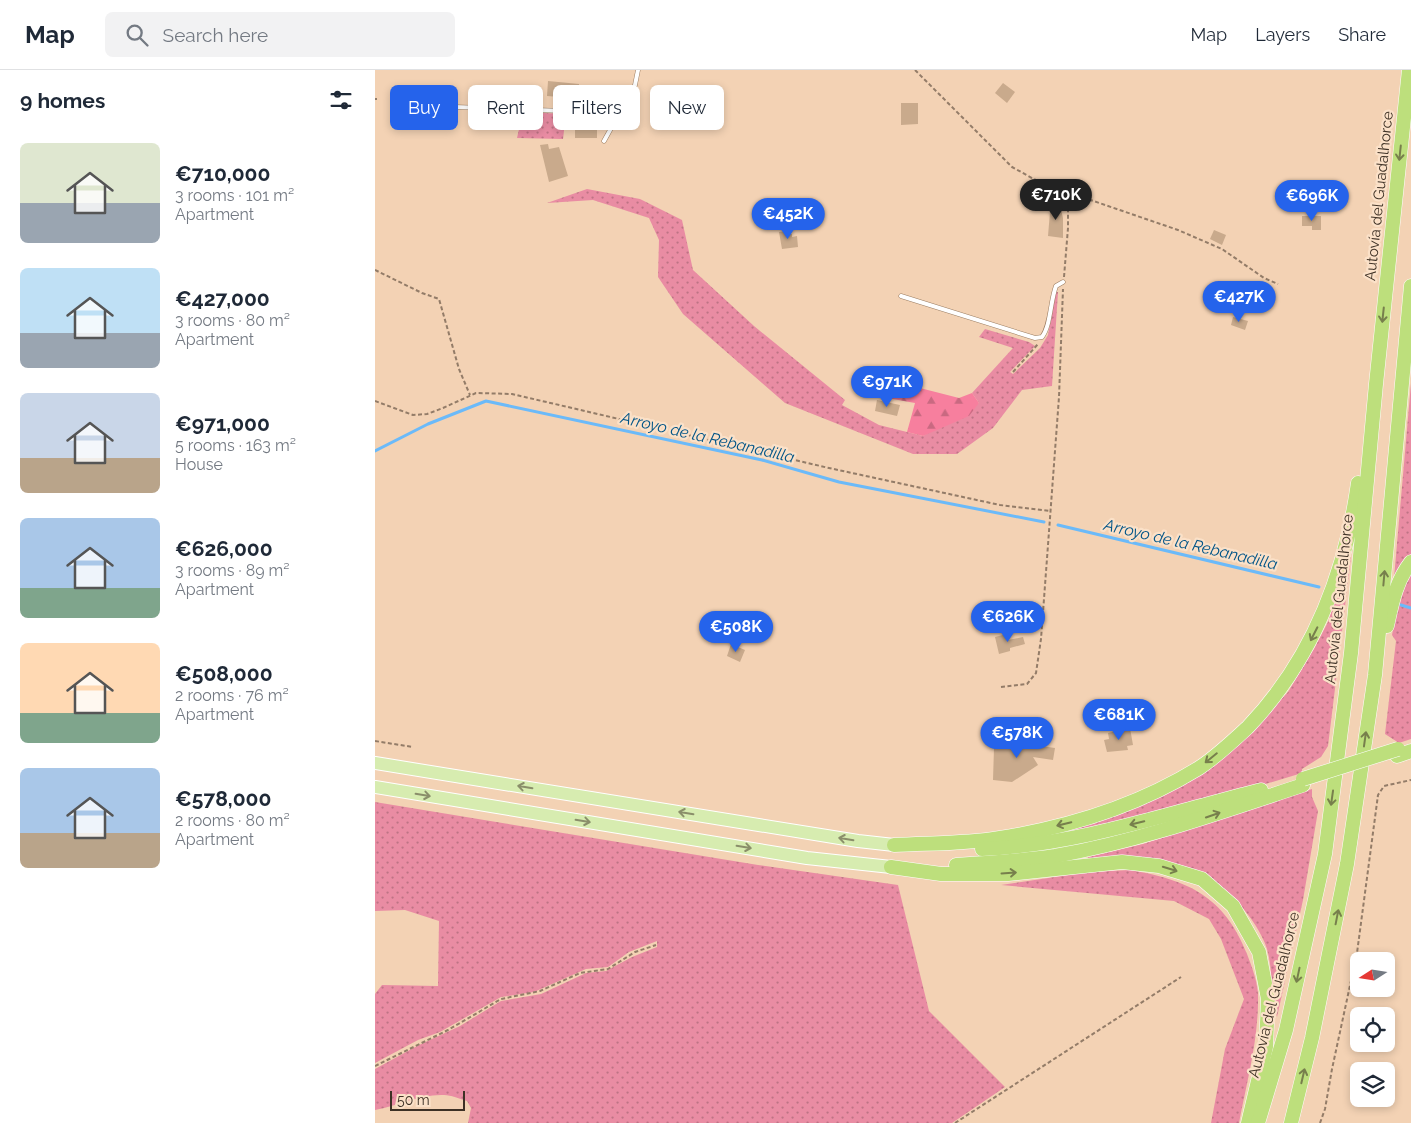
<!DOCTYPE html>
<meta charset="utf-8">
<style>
body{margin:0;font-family:Raleway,sans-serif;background:#f2f2f3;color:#1f2937;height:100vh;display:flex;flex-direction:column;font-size:19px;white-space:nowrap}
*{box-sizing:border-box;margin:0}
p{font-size:16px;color:#747a83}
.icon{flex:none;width:28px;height:28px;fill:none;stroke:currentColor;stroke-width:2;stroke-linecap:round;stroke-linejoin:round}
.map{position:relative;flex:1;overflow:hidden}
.panel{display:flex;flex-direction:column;background:#fff;width:375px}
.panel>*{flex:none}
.hud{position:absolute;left:15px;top:15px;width:475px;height:45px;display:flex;gap:10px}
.needle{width:32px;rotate:258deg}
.controls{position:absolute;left:975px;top:882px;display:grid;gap:10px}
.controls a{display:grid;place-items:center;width:45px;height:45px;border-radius:8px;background:#fff;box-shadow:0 2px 8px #0003;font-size:25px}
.scale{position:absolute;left:15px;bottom:12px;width:75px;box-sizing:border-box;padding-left:5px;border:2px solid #3e3125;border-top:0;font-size:14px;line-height:18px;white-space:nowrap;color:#3e3125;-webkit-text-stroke:4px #fbe1c8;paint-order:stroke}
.price{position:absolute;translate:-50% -42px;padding:0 11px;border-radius:18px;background:#2563eb;color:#fff;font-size:16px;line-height:32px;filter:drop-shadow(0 1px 2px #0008)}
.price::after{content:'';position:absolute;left:50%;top:30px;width:15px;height:11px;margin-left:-8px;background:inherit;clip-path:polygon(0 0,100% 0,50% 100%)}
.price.on{background:#222;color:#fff}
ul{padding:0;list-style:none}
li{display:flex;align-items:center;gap:15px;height:125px;padding:0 20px}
li span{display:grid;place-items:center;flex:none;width:140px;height:100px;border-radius:8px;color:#555}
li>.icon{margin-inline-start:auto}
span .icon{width:60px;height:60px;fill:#fffc;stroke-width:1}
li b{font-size:21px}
h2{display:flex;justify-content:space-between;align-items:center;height:60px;padding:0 20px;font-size:21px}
.tag{padding:0 18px;border-radius:8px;background:#fff;box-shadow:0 2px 8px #0003;font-size:18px;line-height:45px}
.tag.on{background:#2563eb;color:#fff}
header{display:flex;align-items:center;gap:30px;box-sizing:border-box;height:70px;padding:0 25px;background:#fff;border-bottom:1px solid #e0e1e3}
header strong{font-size:24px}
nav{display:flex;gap:28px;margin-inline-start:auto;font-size:18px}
.search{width:350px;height:45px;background:#f2f2f3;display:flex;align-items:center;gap:12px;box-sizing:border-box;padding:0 18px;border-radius:8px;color:#747a83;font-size:19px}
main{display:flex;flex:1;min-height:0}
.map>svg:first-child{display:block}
.grass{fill:url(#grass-dots)}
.forest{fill:url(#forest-firs)}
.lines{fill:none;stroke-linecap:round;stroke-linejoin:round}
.stream{stroke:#6bbaf9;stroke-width:3}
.building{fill:#c9aa8c}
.lane-casing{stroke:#9a7c60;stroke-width:5}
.primary-casing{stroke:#fff;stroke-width:14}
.highway-casing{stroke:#fff;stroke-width:15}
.path{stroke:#937c68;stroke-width:2;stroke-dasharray:4 2.5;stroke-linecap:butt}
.lane{stroke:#fff;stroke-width:4}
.primary{stroke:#d7ecb0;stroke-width:12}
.highway{stroke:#bddf7c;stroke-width:14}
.highway-bridge-casing{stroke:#fff;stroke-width:15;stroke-linecap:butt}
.highway-bridge{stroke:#bddf7c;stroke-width:14}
.oneway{stroke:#777f4c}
.oneway2{stroke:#8a8e6a}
.labels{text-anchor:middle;stroke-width:4.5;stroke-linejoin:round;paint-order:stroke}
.street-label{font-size:15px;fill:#3e3125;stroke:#fbe1c8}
.water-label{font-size:16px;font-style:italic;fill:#005487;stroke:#fbe1c8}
</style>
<header>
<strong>Map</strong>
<div class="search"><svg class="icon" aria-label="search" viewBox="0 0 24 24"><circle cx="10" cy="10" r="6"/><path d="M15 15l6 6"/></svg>Search here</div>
<nav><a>Map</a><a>Layers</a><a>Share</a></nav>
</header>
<main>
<section class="panel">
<h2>9 homes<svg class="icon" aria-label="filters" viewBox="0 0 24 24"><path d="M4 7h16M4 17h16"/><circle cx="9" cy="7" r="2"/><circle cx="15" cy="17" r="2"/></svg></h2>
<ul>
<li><span style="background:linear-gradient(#dfe7d0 60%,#9aa5b1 0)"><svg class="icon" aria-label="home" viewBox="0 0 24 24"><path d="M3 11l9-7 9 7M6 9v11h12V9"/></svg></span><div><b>€710,000</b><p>3 rooms · 101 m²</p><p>Apartment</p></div></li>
<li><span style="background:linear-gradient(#bfe0f5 65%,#9aa5b1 0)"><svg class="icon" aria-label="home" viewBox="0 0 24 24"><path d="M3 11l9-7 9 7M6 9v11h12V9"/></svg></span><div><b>€427,000</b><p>3 rooms · 80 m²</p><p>Apartment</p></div></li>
<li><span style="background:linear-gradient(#c9d6e8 65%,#b9a48a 0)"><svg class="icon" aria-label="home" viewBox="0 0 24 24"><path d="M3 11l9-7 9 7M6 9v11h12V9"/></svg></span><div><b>€971,000</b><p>5 rooms · 163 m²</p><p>House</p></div></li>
<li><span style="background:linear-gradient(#a9c7e8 70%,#7fa58c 0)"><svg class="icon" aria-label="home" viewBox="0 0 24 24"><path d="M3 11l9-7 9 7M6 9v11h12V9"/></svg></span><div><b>€626,000</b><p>3 rooms · 89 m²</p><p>Apartment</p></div></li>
<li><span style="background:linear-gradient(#ffd9b3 70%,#7fa58c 0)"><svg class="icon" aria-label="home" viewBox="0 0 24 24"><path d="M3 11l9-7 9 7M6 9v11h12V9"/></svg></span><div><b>€508,000</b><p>2 rooms · 76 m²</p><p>Apartment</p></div></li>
<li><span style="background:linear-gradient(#a9c7e8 65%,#b9a48a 0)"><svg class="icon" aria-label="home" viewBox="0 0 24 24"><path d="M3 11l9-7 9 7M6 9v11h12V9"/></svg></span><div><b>€578,000</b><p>2 rooms · 80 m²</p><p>Apartment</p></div></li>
</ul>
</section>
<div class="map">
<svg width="1036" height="1053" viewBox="0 0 1036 1053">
<defs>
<pattern id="grass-dots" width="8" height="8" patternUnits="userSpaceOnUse" patternTransform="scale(1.25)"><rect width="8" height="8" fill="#e98ca3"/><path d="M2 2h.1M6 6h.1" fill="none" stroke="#be7385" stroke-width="1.8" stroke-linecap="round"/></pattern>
<pattern id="forest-firs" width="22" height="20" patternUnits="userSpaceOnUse" patternTransform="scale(1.25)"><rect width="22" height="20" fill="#f77f9e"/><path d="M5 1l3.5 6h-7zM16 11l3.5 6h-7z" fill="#c96981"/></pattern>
</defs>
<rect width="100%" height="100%" fill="#f3d2b4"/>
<g class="grass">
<polygon points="148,42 191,44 188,69 142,68"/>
<polygon points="212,119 265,129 307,150 318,200 379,256 470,330 467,335 504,355 548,366 604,333 597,323 638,278 604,267 610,259 654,272 660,276 635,302 638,304 665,278 673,265 681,222 683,222 677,316 647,320 618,358 582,384 538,384 410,333 308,244 283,207 284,170 274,148 218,130 172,133"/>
<polygon points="1036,313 1036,484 1028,491 1019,508"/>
<polygon points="976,487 953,676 946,687 927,699 927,703 821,735 682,766 682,762 714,752 873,665 913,622 939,579 953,552 974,488"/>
<polygon points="1036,500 1036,669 1024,673 1010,664 1021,571 1017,565 1023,534"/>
<path d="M937,719V727L943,741L928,830L902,947C896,925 898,901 892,879C887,863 875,846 864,834C816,782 777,790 713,790V787L768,774Z"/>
<path d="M0,732L383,795L523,815L554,941L630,1017L577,1053H93L96,1038L92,1031C85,1029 76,1025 69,1025C45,1024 23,1036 0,1040V999L42,976L85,956L126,931L166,924L211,903L231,901L257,887L282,877V871L254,882L233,897L211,899L159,922L126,927L65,962L43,970L0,993V924L7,915L63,916L64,851L30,840L0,841Z"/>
<path d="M755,800C813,810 849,826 872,884C877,897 882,910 883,924C884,968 872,1011 864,1053H836L850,979L869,929L846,869L834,849L799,831L626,815L714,802Z"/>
</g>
<polygon class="forest" points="506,308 584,328 597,323 604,333 594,346 548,366 532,362 540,333 501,326"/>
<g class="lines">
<g class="stream">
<polyline points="0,381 53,354 111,331 387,390 464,412 669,452"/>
<polyline points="683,455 944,517"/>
<polyline points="1026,535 1036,538"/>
</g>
</g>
<g class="building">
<polygon points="173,11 204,14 203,33 184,32 185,27 172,26"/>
<polygon points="628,13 640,22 632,33 620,23"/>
<polygon points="526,33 543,33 543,54 526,55"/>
<polygon points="200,59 222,60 222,68 200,68"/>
<polygon points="173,74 174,79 184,77 193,106 174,112 165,75"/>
<polygon points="676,130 685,135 688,148 688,168 673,166"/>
<polygon points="927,146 946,146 946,160 937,160 937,156 927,156"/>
<polygon points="839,160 851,165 847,175 835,169"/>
<polygon points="414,161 414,164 417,164 417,167 422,166 423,177 407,179 404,162"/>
<polygon points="858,247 873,251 870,260 856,255"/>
<polygon points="502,330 525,335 522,346 500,341"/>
<polygon points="632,564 633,570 648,567 650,574 635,578 635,581 624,584 620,567"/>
<polygon points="356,574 370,580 365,592 352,586"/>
<polygon points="755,658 758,675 752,676 753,680 732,682 729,670 734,669 733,663"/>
<polygon points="617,669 680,678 678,690 658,687 663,695 637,712 618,710 619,678"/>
</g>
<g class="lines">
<g class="lane-casing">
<g id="lane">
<polyline points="80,37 245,43"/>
<polyline points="229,71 260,15 263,0"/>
<path d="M526,226L660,268L667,267C676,255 675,232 681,216L688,212"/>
</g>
</g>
<g class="primary-casing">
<g id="primary">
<polyline points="0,693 483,771 519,775"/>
<polyline points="0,717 432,788 516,797"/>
</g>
</g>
<g class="highway-casing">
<g id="highway">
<path d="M1012,556C1017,533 1021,511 1036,492"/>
<polyline points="1022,686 1036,681"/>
<path d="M519,775C554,773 591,774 625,768C694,757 764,735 824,698C841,687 858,671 873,657C938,589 970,505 983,413"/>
<path d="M607,779C703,775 794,743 886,720"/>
<path d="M581,795C614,793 647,791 680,786C765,771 846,742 928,715"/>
<polyline points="516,797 566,804 633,804 747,792 784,796 827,809 858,836 884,882 893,929 891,977 873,1053"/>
<polyline points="883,1053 911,960 950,784 976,583 1001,314 1034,0"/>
<polyline points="916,1053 937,968 972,794 1000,605 1036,216"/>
</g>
</g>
<g class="path">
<polyline points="540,0 637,97 666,113 803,160 847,179 889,208 903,214"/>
<polyline points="0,29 2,29"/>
<polyline points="0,200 47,223 64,229 84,299 95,325"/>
<polyline points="689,207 693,158 693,122"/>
<polyline points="638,302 663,274"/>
<polyline points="0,331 38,345 52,344 68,338 101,323 137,324 454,398 625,435 675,441"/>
<polyline points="626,617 652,614 661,603 666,569 684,327 688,219"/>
<polyline points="0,671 38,677"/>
<polyline points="0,996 73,960 126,929 165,921 205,903 233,899 260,882 281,875"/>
<polyline points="580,1053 806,907"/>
<polyline points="945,1053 950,1039 957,999 982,883 1003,725 1009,716 1036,710"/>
</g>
<use href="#lane" class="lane"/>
<use href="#primary" class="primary"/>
<use href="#highway" class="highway"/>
<g class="highway-bridge-casing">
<polyline id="highway-bridge" points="928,709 1023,679"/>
</g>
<use href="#highway-bridge" class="highway-bridge"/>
</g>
<defs><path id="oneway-shaft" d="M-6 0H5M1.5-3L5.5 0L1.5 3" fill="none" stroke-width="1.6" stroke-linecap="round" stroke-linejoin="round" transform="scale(1.25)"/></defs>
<g class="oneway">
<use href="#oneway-shaft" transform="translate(1025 83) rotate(96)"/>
<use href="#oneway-shaft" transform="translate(1008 245) rotate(96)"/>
<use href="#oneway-shaft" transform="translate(1009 508) rotate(-85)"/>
<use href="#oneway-shaft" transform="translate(939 564) rotate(117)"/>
<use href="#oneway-shaft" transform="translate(990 669) rotate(-82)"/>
<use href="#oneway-shaft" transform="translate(836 688) rotate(141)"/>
<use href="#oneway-shaft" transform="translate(957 728) rotate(98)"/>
<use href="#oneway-shaft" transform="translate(838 745) rotate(-19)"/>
<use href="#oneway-shaft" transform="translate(762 753) rotate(166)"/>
<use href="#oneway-shaft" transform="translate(689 754) rotate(167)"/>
<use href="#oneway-shaft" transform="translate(795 799) rotate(17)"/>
<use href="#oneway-shaft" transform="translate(634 803) rotate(-4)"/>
<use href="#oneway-shaft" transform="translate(962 847) rotate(-79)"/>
<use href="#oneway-shaft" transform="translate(923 905) rotate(102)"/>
<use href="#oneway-shaft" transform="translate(928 1006) rotate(-77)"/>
</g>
<g class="oneway2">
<use href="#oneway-shaft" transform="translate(150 717) rotate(-171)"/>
<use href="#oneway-shaft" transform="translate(48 725) rotate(9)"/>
<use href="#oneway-shaft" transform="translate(311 743) rotate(-171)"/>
<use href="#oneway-shaft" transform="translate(208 751) rotate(9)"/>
<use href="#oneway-shaft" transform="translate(471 769) rotate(-171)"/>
<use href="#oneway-shaft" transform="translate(369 777) rotate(9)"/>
</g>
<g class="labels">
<g class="street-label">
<text transform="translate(1004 126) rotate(-84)" y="5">Autovía del Guadalhorce</text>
<text transform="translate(964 529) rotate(-84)" y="5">Autovía del Guadalhorce</text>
<text transform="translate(899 925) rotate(-76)" y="5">Autovía del Guadalhorce</text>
</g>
<g class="water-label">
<text transform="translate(333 367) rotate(13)" y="6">Arroyo de la Rebanadilla</text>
<text transform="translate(816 474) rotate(13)" y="6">Arroyo de la Rebanadilla</text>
</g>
</g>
</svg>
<div class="controls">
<a><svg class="needle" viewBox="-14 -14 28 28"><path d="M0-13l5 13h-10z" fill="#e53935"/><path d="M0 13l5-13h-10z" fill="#747a83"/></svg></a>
<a><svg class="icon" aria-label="locate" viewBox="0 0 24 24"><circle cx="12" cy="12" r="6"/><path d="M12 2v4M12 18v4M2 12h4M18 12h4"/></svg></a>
<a><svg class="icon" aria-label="layers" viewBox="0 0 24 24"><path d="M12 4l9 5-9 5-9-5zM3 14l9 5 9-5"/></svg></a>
</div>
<div class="scale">50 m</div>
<b class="price on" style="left:681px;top:151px">€710K</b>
<b class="price" style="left:937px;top:152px">€696K</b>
<b class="price" style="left:413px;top:170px">€452K</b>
<b class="price" style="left:864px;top:253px">€427K</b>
<b class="price" style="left:512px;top:338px">€971K</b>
<b class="price" style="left:633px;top:573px">€626K</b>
<b class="price" style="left:361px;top:583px">€508K</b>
<b class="price" style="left:744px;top:671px">€681K</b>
<b class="price" style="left:642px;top:689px">€578K</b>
<div class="hud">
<a class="tag on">Buy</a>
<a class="tag">Rent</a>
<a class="tag">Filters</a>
<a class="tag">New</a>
</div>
</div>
</main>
